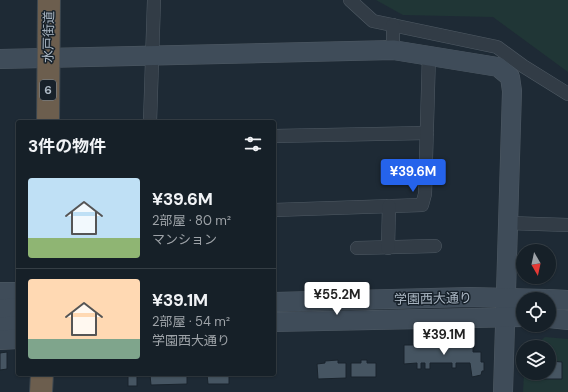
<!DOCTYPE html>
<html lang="ja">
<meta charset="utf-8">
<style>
body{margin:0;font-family:"DM Sans","Noto Sans JP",sans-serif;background:#232d34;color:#f1f3f6;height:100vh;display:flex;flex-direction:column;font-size:15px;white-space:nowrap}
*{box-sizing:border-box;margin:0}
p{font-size:13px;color:#9ea3a8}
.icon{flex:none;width:22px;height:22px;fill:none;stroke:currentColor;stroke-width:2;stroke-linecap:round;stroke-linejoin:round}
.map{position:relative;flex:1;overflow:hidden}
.details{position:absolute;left:16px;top:120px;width:260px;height:256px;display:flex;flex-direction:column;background:#162028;border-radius:4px;box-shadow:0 1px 3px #0004,0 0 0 1px #353e45}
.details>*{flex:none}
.needle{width:26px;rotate:171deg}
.fabs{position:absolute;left:516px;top:244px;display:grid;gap:8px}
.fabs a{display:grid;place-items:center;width:40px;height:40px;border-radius:50%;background:#162028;box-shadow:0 1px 3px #0004,0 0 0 1px #353e45;font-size:20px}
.price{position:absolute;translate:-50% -34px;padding:0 9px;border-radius:4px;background:#fff;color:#222;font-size:13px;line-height:26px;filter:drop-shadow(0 1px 2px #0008)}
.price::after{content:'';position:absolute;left:50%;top:24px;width:12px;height:9px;margin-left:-6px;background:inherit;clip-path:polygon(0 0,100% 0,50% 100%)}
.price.active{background:#2563eb;color:#fff}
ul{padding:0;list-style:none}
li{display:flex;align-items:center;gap:12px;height:100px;padding:0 12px}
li+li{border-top:1px solid #353e45}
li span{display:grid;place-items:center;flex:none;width:112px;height:80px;border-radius:4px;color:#555}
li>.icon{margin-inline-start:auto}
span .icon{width:48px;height:48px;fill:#fffc;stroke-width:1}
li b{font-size:17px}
h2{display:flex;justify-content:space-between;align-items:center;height:48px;padding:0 12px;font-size:17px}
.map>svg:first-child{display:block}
.green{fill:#203636}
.building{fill:#465562;stroke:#19232c}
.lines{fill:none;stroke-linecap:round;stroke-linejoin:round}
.street-casing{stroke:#4f5a64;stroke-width:14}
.secondary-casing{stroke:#4f5a64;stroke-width:20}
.highway-casing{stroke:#3c4750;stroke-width:24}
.street{stroke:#323c46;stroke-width:13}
.secondary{stroke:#3f4c59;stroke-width:19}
.highway{stroke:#6c5e4e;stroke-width:22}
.labels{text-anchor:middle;stroke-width:3;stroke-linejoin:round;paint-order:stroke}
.shield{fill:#17212a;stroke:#7f8a95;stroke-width:1}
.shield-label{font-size:12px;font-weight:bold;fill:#abb7c3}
.street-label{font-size:13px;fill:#abb7c3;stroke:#17212a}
</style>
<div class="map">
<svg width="568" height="392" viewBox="0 0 568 392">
<rect width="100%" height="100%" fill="#1e2a35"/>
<g class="green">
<polygon points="376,0 568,0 568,72 493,17 403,15"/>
<polygon points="545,337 568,339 568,392 523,392 524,373 549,373 549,347 534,347"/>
</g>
<g class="building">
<polygon points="404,345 473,345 473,352 481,352 481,362 484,362 484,371 482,371 481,375 472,377 470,363 456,363 456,368 452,368 452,363 430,363 430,369 425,369 425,363 421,363 421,369 417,369 417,363 404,364"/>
<polygon points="7,352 7,369 0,370 0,353"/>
<polygon points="338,360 338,363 346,363 346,378 318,379 317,364 325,363 325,361"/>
<polygon points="361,360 367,360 367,363 376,363 376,377 351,377 351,363 361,363"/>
<polygon points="549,361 562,362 562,379 538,379 538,373 549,373"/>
<rect x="128" y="374" width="9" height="12"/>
<polygon points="155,374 187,374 187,384 151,385 150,375 155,375"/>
<polygon points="207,374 229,374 229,384 208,384"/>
</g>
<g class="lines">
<g class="street-casing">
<g id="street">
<polyline points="350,0 373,21 497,47 523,66 568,94"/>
<polyline points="393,25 393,50"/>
<polyline points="150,122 154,0"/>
<polyline points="274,136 427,133"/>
<polyline points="274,210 422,205 425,194 429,54"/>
<polyline points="508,223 568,225"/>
<polyline points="357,248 435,246"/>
<polyline points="388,248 389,206"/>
</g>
</g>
<g class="secondary-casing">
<g id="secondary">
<polyline points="0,59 393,50 498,67 510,77 512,91 503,392"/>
<polyline points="0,292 18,292"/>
<polyline points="549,299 568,300"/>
<polyline points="274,302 470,297 545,299"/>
<polyline points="0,309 14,308"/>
<polyline points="549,318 568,320"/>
<polyline points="274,322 523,317"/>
<polyline points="0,327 14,326"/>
<polyline points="0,340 18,339"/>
</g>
</g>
<g class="highway-casing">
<g id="highway">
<polyline points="48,122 49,0"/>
<polyline points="41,392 42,374"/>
</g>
</g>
<use href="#street" class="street"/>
<use href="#secondary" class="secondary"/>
<use href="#highway" class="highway"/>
</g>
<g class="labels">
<rect class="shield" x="40" y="80" width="16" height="20" rx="3"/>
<g class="shield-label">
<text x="48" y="94">6</text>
</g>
<g class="street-label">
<text transform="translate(48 37) rotate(-89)" y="5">水戸街道</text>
<text transform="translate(433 298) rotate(-1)" y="5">学園西大通り</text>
</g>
</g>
</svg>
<div class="fabs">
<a><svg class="needle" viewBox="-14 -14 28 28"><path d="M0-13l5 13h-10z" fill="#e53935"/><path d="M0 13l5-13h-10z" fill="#9ea3a8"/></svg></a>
<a><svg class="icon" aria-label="locate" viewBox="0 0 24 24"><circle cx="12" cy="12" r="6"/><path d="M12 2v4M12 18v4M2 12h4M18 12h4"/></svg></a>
<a><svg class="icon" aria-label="layers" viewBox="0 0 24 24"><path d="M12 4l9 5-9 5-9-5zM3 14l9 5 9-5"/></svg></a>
</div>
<b class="price active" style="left:413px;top:193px">¥39.6M</b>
<b class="price" style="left:337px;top:316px">¥55.2M</b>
<b class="price" style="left:444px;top:356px">¥39.1M</b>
<section class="details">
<h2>3件の物件<svg class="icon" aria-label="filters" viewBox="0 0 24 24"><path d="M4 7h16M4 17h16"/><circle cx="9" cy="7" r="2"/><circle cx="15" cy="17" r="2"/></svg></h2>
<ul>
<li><span style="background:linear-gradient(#bfe0f5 75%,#8fb573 0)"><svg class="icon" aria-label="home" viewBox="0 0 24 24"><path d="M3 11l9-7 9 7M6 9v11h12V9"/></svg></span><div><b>¥39.6M</b><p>2部屋 · 80 m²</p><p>マンション</p></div></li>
<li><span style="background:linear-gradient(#ffd9b3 75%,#7fa58c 0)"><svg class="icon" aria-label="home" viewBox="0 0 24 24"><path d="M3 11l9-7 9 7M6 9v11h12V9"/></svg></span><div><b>¥39.1M</b><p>2部屋 · 54 m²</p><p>学園西大通り</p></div></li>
</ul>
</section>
</div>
